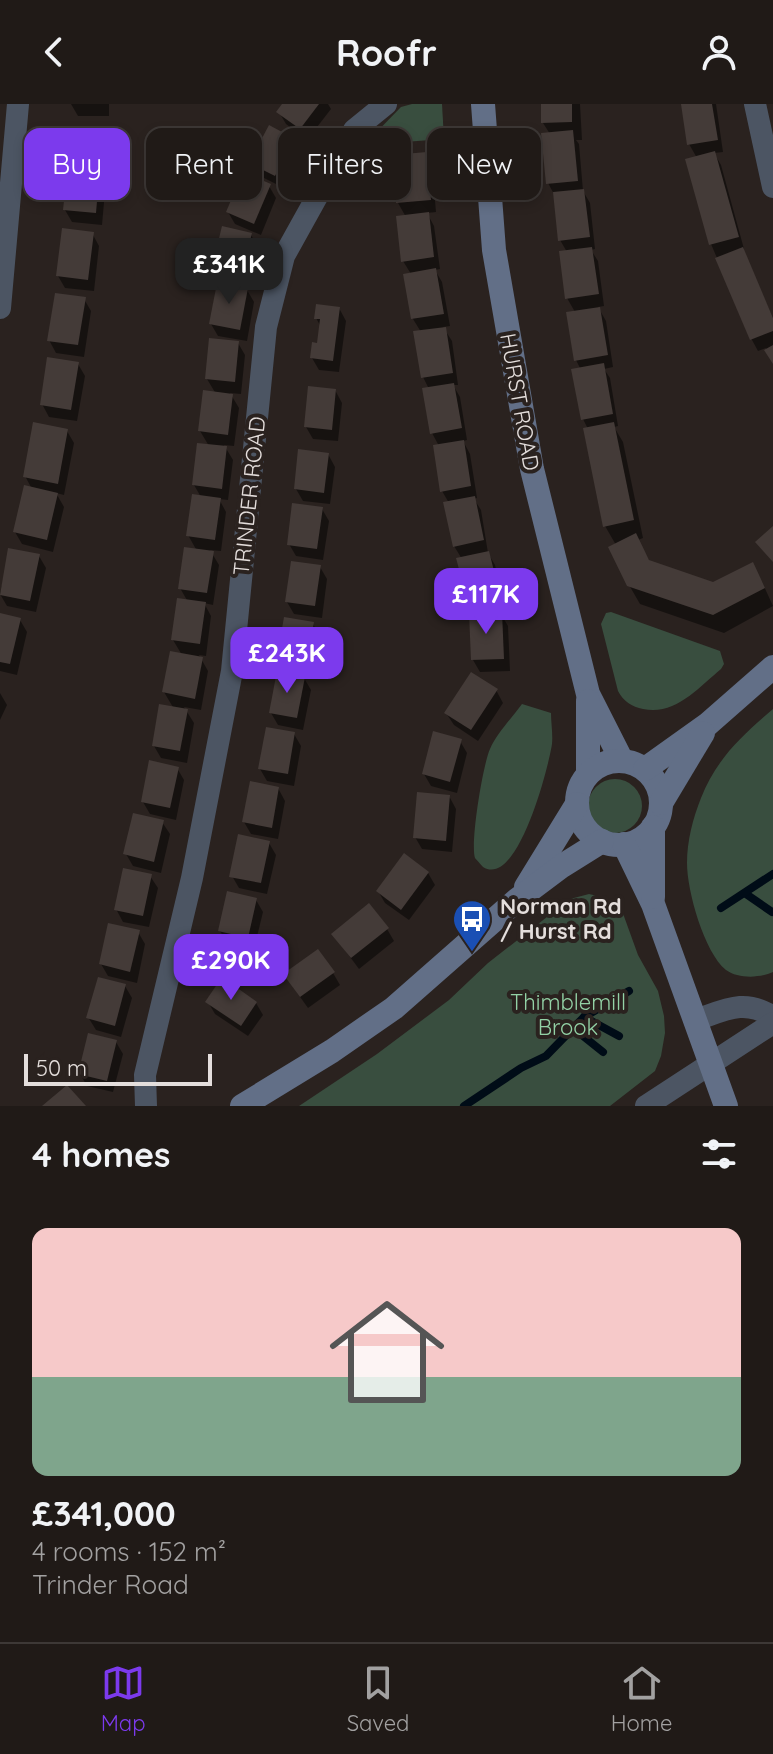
<!DOCTYPE html>
<meta charset="utf-8">
<style>
body{margin:0;font-family:Quicksand,sans-serif;background:#2d2724;color:#f1f3f6;height:100vh;display:flex;flex-direction:column;font-size:30px;white-space:nowrap}
*{box-sizing:border-box;margin:0}
p{font-size:26px;color:#a2a1a1}
.icon{flex:none;width:44px;height:44px;fill:none;stroke:currentColor;stroke-width:2;stroke-linecap:round;stroke-linejoin:round}
.map{position:relative;height:1002px;overflow:hidden}
.drawer{display:flex;flex-direction:column;background:#201a17;flex:1}
.drawer>*{flex:none}
.banner{position:absolute;left:24px;top:24px;width:726px;height:72px;display:flex;gap:16px}
.scale{position:absolute;left:24px;bottom:20px;width:188px;box-sizing:border-box;padding-left:8px;border:4px solid #e4dedc;border-top:0;font-size:22px;line-height:28px;white-space:nowrap;color:#e4dedc;-webkit-text-stroke:6px #2a221f;paint-order:stroke}
.price{position:absolute;translate:-50% -68px;padding:0 18px;border-radius:16px;background:#7c3aed;color:#fff;font-size:26px;line-height:52px;filter:drop-shadow(0 2px 4px #0008)}
.price::after{content:'';position:absolute;left:50%;top:48px;width:24px;height:18px;margin-left:-12px;background:inherit;clip-path:polygon(0 0,100% 0,50% 100%)}
.price.current{background:#222;color:#fff}
ul{padding:0;list-style:none}
li{display:grid;align-content:center;gap:16px;height:424px;padding:0 32px}
li+li{border-top:2px solid #3d3836}
li span{display:grid;place-items:center;height:248px;border-radius:16px;color:#555}
li>.icon{margin-inline-start:auto}
span .icon{width:144px;height:144px;fill:#fffc;stroke-width:1}
li b{font-size:34px}
h2{display:flex;justify-content:space-between;align-items:center;height:96px;padding:0 32px;font-size:34px}
.tag{padding:0 28px;border-radius:16px;background:#201a17;box-shadow:0 4px 12px #0003,0 0 0 2px #3d3836;font-size:28px;line-height:72px}
.tag.current{background:#7c3aed;color:#fff}
header{display:flex;justify-content:space-between;align-items:center;height:104px;padding:0 32px;background:#201a17;font-size:36px;font-weight:700}
.tabs{display:flex;justify-content:space-around;align-items:center;height:112px;border-top:2px solid #3d3836;background:#201a17;font-size:22px;color:#a2a1a1}
.tabs a{display:grid;justify-items:center;gap:4px}
.tabs .current{color:#7c3aed}
.map>svg:first-child{display:block}
.green{fill:#394e3f}
.shadow{fill:#0007}
.lines{fill:none;stroke-linecap:round;stroke-linejoin:round}
.stream{stroke:#000c17;stroke-width:8}
.building{fill:#443b38}
.street{stroke:#4c5563;stroke-width:22}
.secondary{stroke:#626f87;stroke-width:24}
.labels{text-anchor:middle;stroke-width:8;stroke-linejoin:round;paint-order:stroke}
.street-label{font-size:22px;fill:#e4dedc;stroke:#2a221f}
.poi-label{font-size:22px;font-weight:bold;fill:#e4dedc;stroke:#2a221f;text-anchor:start}
.park-label{font-size:22px;fill:#93d2a6;stroke:#2a221f}
</style>
<header><svg class="icon" aria-label="back" viewBox="0 0 24 24"><path d="M15 5l-7 7 7 7"/></svg>Roofr<svg class="icon" aria-label="person" viewBox="0 0 24 24"><circle cx="12" cy="8" r="4"/><path d="M4 21q1-7 8-7t8 7"/></svg></header>
<div class="map">
<svg width="773" height="1002" viewBox="0 0 773 1002">
<rect width="100%" height="100%" fill="#2a221f"/>
<g class="green">
<polygon points="412,0 442,0 444,35 364,41 401,3"/>
<path d="M611,508L720,547L724,560L721,565C698,584 675,612 643,605C632,603 623,597 618,587L601,520L606,509Z"/>
<path d="M522,600L551,609C551,619 553,630 552,640C549,661 518,785 483,763C482,762 476,755 475,754C470,739 483,660 490,645C497,629 512,614 522,600Z"/>
<path d="M773,605V868C761,874 738,875 726,866C704,848 687,787 687,759C687,737 693,714 701,694C716,655 743,631 773,605Z"/>
<circle cx="615" cy="702" r="27"/>
<polygon points="589,790 606,794 621,804 638,851 658,887 664,912 665,929 661,952 655,967 610,1002 299,1002 377,950 449,896 488,859 570,795"/>
</g>
<g class="shadow">
<polygon points="71,0 109,0 109,12 78,12"/>
<polygon points="285,0 328,0 331,5 307,36 286,20 279,8"/>
<polygon points="543,0 580,0 582,36 576,36 579,40 583,87 590,99 595,145 591,146 598,157 604,202 598,203 606,217 613,263 604,265 610,274 618,322 614,323 623,338 643,434 638,436 650,458 713,480 762,478 773,502 724,529 640,500 629,481 616,441 605,422 588,325 583,315 581,266 576,256 575,208 567,194 567,148 560,136 555,92 548,79 550,30 543,19"/>
<polygon points="683,0 716,0 723,48 714,49 721,61 744,145 742,145 773,214 773,257 766,244 758,247 752,236 711,140 697,54 689,40"/>
<polygon points="101,27 108,39 106,63 98,62 106,76 102,121 72,118 65,106 76,62 68,48"/>
<polygon points="293,36 300,48 282,83 258,71 251,59"/>
<polygon points="425,50 432,62 436,108 427,109 434,122 440,165 435,166 442,178 450,222 443,223 452,237 458,281 453,281 460,293 467,336 463,337 470,350 477,394 474,395 481,406 488,449 495,461 505,503 482,509 501,510 508,522 510,567 480,568 473,556 477,511 470,498 462,455 454,442 449,399 442,387 439,342 432,329 429,285 423,273 421,228 413,215 405,171 411,170 403,157 406,113 398,99"/>
<polygon points="269,82 276,94 261,131 235,120 228,108"/>
<polygon points="92,129 99,142 94,187 65,184 58,172"/>
<polygon points="251,131 258,143 248,181 221,175 214,162"/>
<polygon points="247,186 254,198 247,237 218,232 211,220"/>
<polygon points="84,195 91,207 84,253 56,249 49,236"/>
<polygon points="339,204 346,217 339,268 319,266 312,254 319,241 321,223 316,214"/>
<polygon points="238,239 245,251 241,290 230,289 239,304 234,342 224,341 233,356 228,396 219,395 226,408 221,447 210,446 219,461 213,501 204,499 211,512 206,552 199,551 208,567 201,606 184,603 194,619 187,659 161,654 154,642 174,605 164,588 182,551 173,536 188,498 180,484 197,447 188,431 201,393 194,381 209,342 200,327 216,290 207,275"/>
<polygon points="78,260 85,272 77,317 49,313 42,300"/>
<polygon points="335,286 342,299 338,337 313,335 306,323"/>
<polygon points="67,327 74,339 64,391 56,389 64,403 53,448 22,440 15,428 32,385 25,372"/>
<polygon points="328,350 335,363 330,400 303,397 296,385"/>
<polygon points="322,405 329,417 323,456 296,452 289,440"/>
<polygon points="10,446 39,452 46,464 36,508 7,502 0,490"/>
<polygon points="320,463 327,475 322,514 294,510 287,498"/>
<polygon points="0,511 20,516 27,528 17,571 0,567"/>
<polygon points="313,520 320,532 313,570 286,566 279,554"/>
<polygon points="304,574 311,586 303,626 278,621 271,609"/>
<polygon points="496,586 503,599 478,637 454,621 446,609"/>
<polygon points="0,589 7,601 0,616"/>
<polygon points="294,630 301,642 294,682 267,677 260,665"/>
<polygon points="460,637 467,649 457,689 431,682 424,670"/>
<polygon points="177,664 184,676 176,716 150,710 143,698"/>
<polygon points="278,684 285,697 278,735 251,730 244,718"/>
<polygon points="449,692 456,705 452,748 422,745 415,733"/>
<polygon points="162,718 170,730 161,769 133,762 126,750"/>
<polygon points="269,739 276,751 267,790 239,784 232,772"/>
<polygon points="428,769 435,781 409,816 385,799 378,787"/>
<polygon points="150,772 158,784 149,823 123,818 116,805"/>
<polygon points="256,796 263,808 254,845 227,839 220,827"/>
<polygon points="387,825 394,837 359,865 333,830"/>
<polygon points="138,828 145,840 137,879 108,872 101,860"/>
<polygon points="333,869 340,881 308,904 293,883"/>
<polygon points="125,882 132,894 121,933 96,926 88,913"/>
<polygon points="208,898 256,899 263,911 248,932 215,910"/>
<polygon points="116,938 123,950 113,988 87,982 80,970"/>
</g>
<g class="lines">
<g class="stream">
<polyline points="746,790 772,808"/>
<polyline points="721,804 773,770"/>
<polyline points="584,913 619,932"/>
<polyline points="573,924 603,948"/>
<polyline points="464,1002 521,964 546,952 584,913 629,887"/>
</g>
</g>
<g class="building">
<polygon points="282,0 319,0 300,25 276,8"/>
<polygon points="541,0 572,0 572,18 541,19"/>
<polygon points="681,0 712,0 718,36 687,41"/>
<polygon points="269,21 295,35 275,72 249,59"/>
<polygon points="69,22 102,25 100,52 66,48"/>
<polygon points="573,26 578,77 546,80 541,29"/>
<polygon points="715,47 739,133 709,141 685,55"/>
<polygon points="427,48 431,96 396,99 392,51"/>
<polygon points="68,59 100,62 96,109 63,106"/>
<polygon points="243,68 271,80 254,120 226,108"/>
<polygon points="584,85 590,133 558,137 553,88"/>
<polygon points="429,108 434,153 401,158 396,112"/>
<polygon points="222,122 252,129 242,170 212,163"/>
<polygon points="62,124 94,128 88,176 56,172"/>
<polygon points="592,143 599,190 565,195 559,147"/>
<polygon points="743,143 773,214 773,227 750,236 715,154"/>
<polygon points="436,164 444,210 411,215 403,170"/>
<polygon points="217,179 248,184 240,226 209,220"/>
<polygon points="55,189 86,193 78,241 47,237"/>
<polygon points="316,200 340,203 333,257 310,254 312,238 317,239 320,215 314,215"/>
<polygon points="600,203 608,251 574,257 566,208"/>
<polygon points="446,223 453,269 421,274 413,227"/>
<polygon points="209,234 239,237 235,278 205,275"/>
<polygon points="773,241 773,260 764,246"/>
<polygon points="47,253 79,258 71,306 40,301"/>
<polygon points="604,259 613,310 581,316 571,265"/>
<polygon points="454,279 462,324 430,330 422,284"/>
<polygon points="308,282 336,285 332,326 304,323"/>
<polygon points="203,286 233,290 228,331 198,327"/>
<polygon points="33,318 68,325 58,380 23,373"/>
<polygon points="614,318 634,416 603,423 583,324"/>
<polygon points="464,336 471,382 440,388 433,341"/>
<polygon points="197,339 227,342 222,385 192,381"/>
<polygon points="298,345 329,349 324,389 294,385"/>
<polygon points="24,381 58,389 47,436 13,428"/>
<polygon points="192,390 221,394 215,436 186,432"/>
<polygon points="475,392 484,436 453,443 443,398"/>
<polygon points="292,399 323,403 317,445 287,441"/>
<polygon points="773,422 773,458 755,438"/>
<polygon points="636,429 649,456 713,478 753,458 765,484 713,511 627,482 608,443"/>
<polygon points="184,443 214,447 207,489 178,485"/>
<polygon points="8,444 40,450 30,497 0,491"/>
<polygon points="489,447 500,491 468,499 456,454"/>
<polygon points="291,457 321,461 315,502 285,498"/>
<polygon points="177,494 206,498 200,540 171,536"/>
<polygon points="502,508 504,555 471,556 469,509"/>
<polygon points="0,509 21,514 10,560 0,558"/>
<polygon points="284,513 314,518 307,559 277,554"/>
<polygon points="170,547 203,553 195,595 162,588"/>
<polygon points="277,567 305,573 297,614 269,609"/>
<polygon points="471,568 498,585 471,626 444,609"/>
<polygon points="159,600 188,605 180,647 152,642"/>
<polygon points="266,623 295,628 288,670 258,665"/>
<polygon points="433,627 462,635 450,678 422,670"/>
<polygon points="149,656 179,663 170,704 141,698"/>
<polygon points="250,677 279,683 272,724 242,718"/>
<polygon points="417,688 450,691 446,737 413,734"/>
<polygon points="133,709 164,716 154,758 123,750"/>
<polygon points="238,730 270,737 261,779 229,773"/>
<polygon points="404,749 429,768 401,806 376,787"/>
<polygon points="123,764 152,770 143,812 114,806"/>
<polygon points="227,787 257,794 248,834 218,827"/>
<polygon points="369,799 389,824 351,854 331,830"/>
<polygon points="108,819 140,826 130,868 99,860"/>
<polygon points="318,845 335,868 300,893 283,870"/>
<polygon points="98,873 126,880 115,922 86,914"/>
<polygon points="222,873 257,898 241,922 205,898"/>
<polygon points="88,929 117,936 107,977 78,970"/>
<polygon points="67,981 86,1002 42,1002"/>
</g>
<g class="lines">
<g class="street">
<polyline points="755,0 773,83"/>
<polyline points="0,204 18,0"/>
<path d="M696,916C725,906 745,894 773,913"/>
<polyline points="146,1002 145,971 192,774 232,567 266,223 284,152 354,26 386,0"/>
<polyline points="646,1002 773,919"/>
</g>
<g class="secondary">
<polyline points="483,0 494,146 532,365 588,590 622,657"/>
<polyline points="588,597 588,670"/>
<circle cx="619" cy="699" r="42"/>
<polyline points="645,665 708,620 773,563"/>
<polyline points="661,699 703,629"/>
<polyline points="624,740 653,800 726,1002"/>
<polyline points="526,783 577,700"/>
<polyline points="653,793 653,723"/>
<polyline points="242,1002 332,947 394,904 518,795 562,762 602,737"/>
</g>
</g>
<defs>
<g id="bus-pin" transform="scale(2)"><path d="M0 17L-7.5 6A9.5 9.5 0 1 1 7.5 6Z" fill="#1a4fb4" stroke="#2a221f"/><path d="M-5-6H5V4H4V6H2V4H-2V6H-4V4H-5ZM-3.5-4V0h7V-4ZM-3.5 1.2v1.5H-2V1.2ZM2 1.2v1.5H3.5V1.2Z" fill="#fff"/></g>
</defs>
<g fill-rule="evenodd">
<use href="#bus-pin" x="472" y="815"/>
</g>
<g class="labels">
<g class="street-label">
<text transform="translate(520 298) rotate(80)" y="8">HURST ROAD</text>
<text transform="translate(249 392) rotate(-84)" y="8">TRINDER ROAD</text>
</g>
<g class="poi-label">
<text x="500" y="810">Norman Rd<tspan x="500" dy="25">/ Hurst Rd</tspan></text>
</g>
<g class="park-label">
<text x="568" y="906">Thimblemill<tspan x="568" dy="25">Brook</tspan></text>
</g>
</g>
</svg>
<div class="scale">50 m</div>
<b class="price current" style="left:229px;top:202px">£341K</b>
<b class="price" style="left:486px;top:532px">£117K</b>
<b class="price" style="left:287px;top:591px">£243K</b>
<b class="price" style="left:231px;top:898px">£290K</b>
<div class="banner">
<a class="tag current">Buy</a>
<a class="tag">Rent</a>
<a class="tag">Filters</a>
<a class="tag">New</a>
</div>
</div>
<section class="drawer">
<h2>4 homes<svg class="icon" aria-label="filters" viewBox="0 0 24 24"><path d="M4 7h16M4 17h16"/><circle cx="9" cy="7" r="2"/><circle cx="15" cy="17" r="2"/></svg></h2>
<ul>
<li><span style="background:linear-gradient(#f6c9c9 60%,#7fa58c 0)"><svg class="icon" aria-label="home" viewBox="0 0 24 24"><path d="M3 11l9-7 9 7M6 9v11h12V9"/></svg></span><div><b>£341,000</b><p>4 rooms · 152 m²</p><p>Trinder Road</p></div></li>
</ul>
</section>
<nav class="tabs">
<a class="current"><svg class="icon" aria-label="map" viewBox="0 0 24 24"><path d="M3 6l6-2 6 2 6-2v14l-6 2-6-2-6 2zM9 4v14M15 6v14"/></svg>Map</a>
<a><svg class="icon" aria-label="saved" viewBox="0 0 24 24"><path d="M7 4h10v16l-5-4-5 4z"/></svg>Saved</a>
<a><svg class="icon" aria-label="home" viewBox="0 0 24 24"><path d="M3 11l9-7 9 7M6 9v11h12V9"/></svg>Home</a>
</nav>
